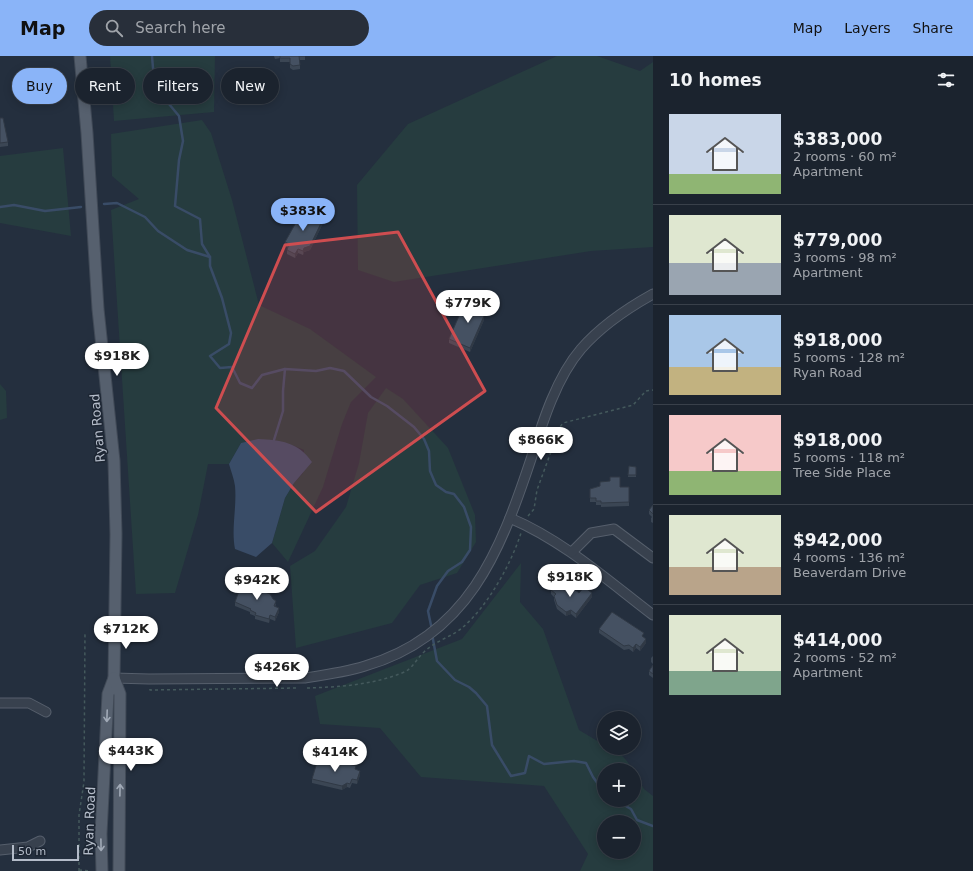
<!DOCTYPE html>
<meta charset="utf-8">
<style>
body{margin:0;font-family:"DejaVu Sans",sans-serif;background:#282f3a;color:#f1f3f6;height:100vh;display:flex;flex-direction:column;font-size:15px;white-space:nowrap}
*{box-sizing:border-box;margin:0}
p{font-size:13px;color:#a0a4aa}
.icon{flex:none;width:22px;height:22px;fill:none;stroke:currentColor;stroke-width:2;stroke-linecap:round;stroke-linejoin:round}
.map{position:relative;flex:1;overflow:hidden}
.details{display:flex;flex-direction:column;background:#1b232e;width:320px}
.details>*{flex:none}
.hud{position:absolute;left:12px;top:12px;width:380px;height:36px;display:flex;gap:8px}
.fabs{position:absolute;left:597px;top:655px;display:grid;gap:8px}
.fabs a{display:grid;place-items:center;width:44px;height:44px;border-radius:50%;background:#1b232e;box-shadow:0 2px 10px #0003,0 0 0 1px #39404a;font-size:20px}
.scale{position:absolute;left:12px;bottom:10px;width:67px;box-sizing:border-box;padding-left:4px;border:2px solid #b4bcc9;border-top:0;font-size:11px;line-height:14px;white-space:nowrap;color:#b4bcc9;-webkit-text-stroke:3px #1d2633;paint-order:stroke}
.price{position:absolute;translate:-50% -34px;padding:0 9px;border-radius:14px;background:#fff;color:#222;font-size:13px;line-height:26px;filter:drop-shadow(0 1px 2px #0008)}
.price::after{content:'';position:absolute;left:50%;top:24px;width:12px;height:9px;margin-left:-6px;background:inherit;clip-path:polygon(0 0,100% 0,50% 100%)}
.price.on{background:#8ab4f8;color:#111}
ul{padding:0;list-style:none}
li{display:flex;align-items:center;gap:12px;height:100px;padding:0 16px}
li+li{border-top:1px solid #39404a}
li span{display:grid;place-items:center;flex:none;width:112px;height:80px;border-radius:0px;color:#555}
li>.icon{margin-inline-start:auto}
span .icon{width:48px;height:48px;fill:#fffc;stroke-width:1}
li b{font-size:17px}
h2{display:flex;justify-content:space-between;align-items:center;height:48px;padding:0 16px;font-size:17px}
.pill{padding:0 14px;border-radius:18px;background:#1b232e;box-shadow:0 2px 10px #0003,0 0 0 1px #39404a;font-size:14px;line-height:36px}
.pill.on{background:#8ab4f8;color:#111}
header{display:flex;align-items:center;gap:24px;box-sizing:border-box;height:56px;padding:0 20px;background:#8ab4f8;color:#111}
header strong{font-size:19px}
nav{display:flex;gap:22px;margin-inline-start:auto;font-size:14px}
.search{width:280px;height:36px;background:#282f3a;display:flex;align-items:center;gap:10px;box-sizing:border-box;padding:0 14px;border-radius:22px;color:#a0a4aa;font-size:15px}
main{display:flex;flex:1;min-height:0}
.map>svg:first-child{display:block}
.green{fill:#263c3f;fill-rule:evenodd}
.water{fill:#394c67}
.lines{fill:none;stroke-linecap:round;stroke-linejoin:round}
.stream{stroke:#394c67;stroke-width:2.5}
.minor-casing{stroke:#565f6c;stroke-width:11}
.major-casing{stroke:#414a57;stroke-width:13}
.path{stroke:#44595c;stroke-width:1.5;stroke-dasharray:3 3;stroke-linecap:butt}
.minor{stroke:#38414e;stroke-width:9}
.major{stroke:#56606e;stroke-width:11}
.wall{fill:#3b4654}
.shaded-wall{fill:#303945}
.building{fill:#455162;stroke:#303945}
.oneway{stroke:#a1aab7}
.marked{fill:#ce4d50;fill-opacity:0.2;stroke:#ce4d50;stroke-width:3;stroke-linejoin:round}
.labels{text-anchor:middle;stroke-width:3;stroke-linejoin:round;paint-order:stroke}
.street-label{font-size:13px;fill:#b4bcc9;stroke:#1d2633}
</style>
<header>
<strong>Map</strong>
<div class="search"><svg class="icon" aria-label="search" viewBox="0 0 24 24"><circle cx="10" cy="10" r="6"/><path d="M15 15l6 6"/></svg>Search here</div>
<nav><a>Map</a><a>Layers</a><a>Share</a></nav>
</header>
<main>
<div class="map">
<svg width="653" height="815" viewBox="0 0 653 815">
<rect width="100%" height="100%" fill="#242f3e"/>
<g class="green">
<polygon points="110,0 215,0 214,56 114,65"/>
<polygon points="557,0 597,0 640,15 653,6 653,191 591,195 394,226 358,214 357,129 408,68"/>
<path d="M202,64L211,77L232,144L259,249L310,273L376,321L351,346L342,368L323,431L288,506L272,487L285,442L294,427L303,417L304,394C276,382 271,384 241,387L229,408H208L198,459L175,537L136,538L111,154L139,143L112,120L111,78Z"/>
<polygon points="63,92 71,180 0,167 0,100"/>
<polygon points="0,328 6,335 7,362 0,364"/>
<polygon points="386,332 403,343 448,392 475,459 476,486 457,517 420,529 392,567 296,592 290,510 315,495 346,451 359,407 368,357"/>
<path d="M521,507L520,546L543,573L579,674L604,689V692C618,692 626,703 633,714H604V744H634V716L644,733L653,740V815H580L588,798L544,730L421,721L380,672L320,668L315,640L462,583ZM604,766H634V796H604Z"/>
</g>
<path class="water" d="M258,383C281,384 298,386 312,406L294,427L285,442L272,487L256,501L235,493C231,473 237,451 235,430C234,423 231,415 229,408L241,387Z"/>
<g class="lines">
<g class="stream">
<polyline points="152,0 153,12 159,31 169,48 179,60 183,85 179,104 175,150 200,163 202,188 210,201 210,210 222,242 231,277 229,288 210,300 220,312 232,311 240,327 252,332 262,319 285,313 316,315 330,312 344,315 371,341 387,350 414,371 424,383 429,395 430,415 436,429 446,436 454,438 464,451 471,471 470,494 462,506 448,515 437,530 428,555 432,574"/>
<polyline points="104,148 117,147 145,161 158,175 187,194 210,201"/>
<polyline points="0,151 14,149 45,155 81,151"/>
<polyline points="274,384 283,355 283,335 285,313"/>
<polyline points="432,578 437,605 455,624 469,631 476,637 487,650 492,689 511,720 525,717 529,700 544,708 574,705 586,707 593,721 604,736"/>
<polyline points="615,744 631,753 637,764 653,770"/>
</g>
<g class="minor-casing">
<g id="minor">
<path d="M510,462C564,485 607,524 653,559"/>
<polyline points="572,496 591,477 614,473 653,502"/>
<path d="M114,622L149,623L305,622C325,619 346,616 365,610C468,580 500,496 531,403C542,368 556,322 581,293C601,270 626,253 653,238"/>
<polyline points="0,647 29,647 46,656"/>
<polyline points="0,794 28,791 40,785"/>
</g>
</g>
<g class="major-casing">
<g id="major">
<polyline points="80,0 87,77 98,253 114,405 116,478 114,622 108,638 101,778 102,815"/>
<polyline points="114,622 120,638 119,815"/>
</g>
</g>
<g class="path">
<polyline points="528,460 534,453 537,434 560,371 563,367 633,349 646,335 653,334"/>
<path d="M307,632C339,631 372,629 402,617C413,613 416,603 424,596C435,585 451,581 462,572C488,550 511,508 521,477"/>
<polyline points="150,633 150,634 297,632"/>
<polyline points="79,814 91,815"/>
<polyline points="79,815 79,759 84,726 85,576"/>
</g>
<use href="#minor" class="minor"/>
<use href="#major" class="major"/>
</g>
<g class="wall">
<polygon points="274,0 305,0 305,4 300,4 300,13 293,14 290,12 290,6 280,6 280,2 275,3"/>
<polygon points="0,62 8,86 8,90 0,91"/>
<polygon points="323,167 310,194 304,196 303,199 298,197 295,202 287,198 287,194 288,191 285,190 285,186"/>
<polygon points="474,250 485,252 484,254 485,258 484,260 484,264 470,296 449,287 449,283"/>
<polygon points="629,410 636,411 636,421 628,421"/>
<polygon points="610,425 620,431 629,431 629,450 601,451 601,449 596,449 596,446 590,446 590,433 600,430"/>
<polygon points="653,449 653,467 651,466 651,462 652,461 649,458 649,454"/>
<polygon points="561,531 579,537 592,541 576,562 571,558 566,560 557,553 554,544 554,541 551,538 551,534"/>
<polygon points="273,543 276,549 275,550 279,556 275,565 270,563 269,567 255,563 255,560 250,558 250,556 235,550 235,546"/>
<polygon points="599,573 644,581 644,582 646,587 640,595 636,592 633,596 629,593 624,594 599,577"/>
<polygon points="653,600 653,608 651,606 651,602"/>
<polygon points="653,609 653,622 649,619 649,615"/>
<polygon points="356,714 360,719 357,728 352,727 350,732 347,731 342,734 312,727 312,723"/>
</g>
<g class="shaded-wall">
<polygon points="323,163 323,167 310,194 304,196 303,199 303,195 304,192"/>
<polygon points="298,193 298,197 295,202 295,198"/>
<polygon points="484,260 484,264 470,296 470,292"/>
<polygon points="592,537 592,541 576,562 576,558"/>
<polygon points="279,552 279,556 275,565 275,561"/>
<polygon points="571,554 571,558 566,560 566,556"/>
<polygon points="270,559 270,563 269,567 269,563"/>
<polygon points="646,583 646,587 640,595 640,591"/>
<polygon points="636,588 636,592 633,596 633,592"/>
<polygon points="360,715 360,719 357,728 357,724"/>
<polygon points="347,727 347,731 342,734 342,730"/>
</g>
<g class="building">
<polygon points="280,0 305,0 299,0 300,9 293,10 290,8 290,2 280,2"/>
<polygon points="0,62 3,62 8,86 0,87"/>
<polygon points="303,154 323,163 310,190 304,192 303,195 298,193 295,198 287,194 289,188 285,186"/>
<polygon points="476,244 485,248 483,253 485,254 482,259 484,260 470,292 449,283 462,253 467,251 469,247 474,250"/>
<polygon points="629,410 636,411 636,419 628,419"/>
<polygon points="610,421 620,421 620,431 629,431 629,446 601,447 601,445 596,445 596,442 590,442 590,433 600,430 600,426 610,425"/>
<polygon points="653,449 653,458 649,454"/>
<polygon points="565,526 579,537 584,531 592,537 576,558 571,554 566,556 557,549 554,540 556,538 551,534 557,527 561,531"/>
<polygon points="242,527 270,538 273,543 276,545 274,550 279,552 275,561 270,559 269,563 255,559 256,557 250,554 251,553 235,546"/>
<polygon points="612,556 644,577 642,580 646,583 640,591 636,588 633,592 629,589 624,590 599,573"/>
<polygon points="653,609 653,618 649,615"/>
<polygon points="318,703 334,708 335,704 356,710 355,713 360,715 357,724 352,723 350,728 347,727 342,730 312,723"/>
</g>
<defs><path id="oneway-shaft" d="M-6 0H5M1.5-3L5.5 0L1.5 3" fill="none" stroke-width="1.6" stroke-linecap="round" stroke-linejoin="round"/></defs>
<g class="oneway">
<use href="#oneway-shaft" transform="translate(107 660) rotate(92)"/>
<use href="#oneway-shaft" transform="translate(120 734) rotate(-89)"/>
<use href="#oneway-shaft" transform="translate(101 789) rotate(89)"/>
</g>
<path class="marked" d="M398,176L485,335L316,456L216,352L285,189Z"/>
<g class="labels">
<g class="street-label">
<text transform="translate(97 372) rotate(-95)" y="5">Ryan Road</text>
<text transform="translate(89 765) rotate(-88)" y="5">Ryan Road</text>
</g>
</g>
</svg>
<div class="fabs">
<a><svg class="icon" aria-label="layers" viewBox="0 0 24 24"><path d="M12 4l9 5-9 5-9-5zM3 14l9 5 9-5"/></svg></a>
<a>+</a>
<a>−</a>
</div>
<div class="scale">50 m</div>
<b class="price on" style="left:303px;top:176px">$383K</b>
<b class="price" style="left:468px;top:268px">$779K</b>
<b class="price" style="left:117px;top:321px">$918K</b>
<b class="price" style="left:541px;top:405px">$866K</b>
<b class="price" style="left:570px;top:542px">$918K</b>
<b class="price" style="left:257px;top:545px">$942K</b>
<b class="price" style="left:126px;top:594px">$712K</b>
<b class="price" style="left:277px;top:632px">$426K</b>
<b class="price" style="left:131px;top:716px">$443K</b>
<b class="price" style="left:335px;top:717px">$414K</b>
<div class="hud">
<a class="pill on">Buy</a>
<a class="pill">Rent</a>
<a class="pill">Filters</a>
<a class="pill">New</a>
</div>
</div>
<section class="details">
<h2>10 homes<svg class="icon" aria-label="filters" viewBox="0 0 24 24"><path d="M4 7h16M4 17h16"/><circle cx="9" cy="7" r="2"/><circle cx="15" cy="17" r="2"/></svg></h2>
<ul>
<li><span style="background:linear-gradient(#c9d6e8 75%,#8fb573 0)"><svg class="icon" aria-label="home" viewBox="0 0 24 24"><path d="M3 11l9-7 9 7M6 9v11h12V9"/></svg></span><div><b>$383,000</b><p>2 rooms · 60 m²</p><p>Apartment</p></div></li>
<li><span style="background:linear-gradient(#dfe7d0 60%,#9aa5b1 0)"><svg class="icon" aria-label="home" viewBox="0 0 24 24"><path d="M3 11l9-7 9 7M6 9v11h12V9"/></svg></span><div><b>$779,000</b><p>3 rooms · 98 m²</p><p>Apartment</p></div></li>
<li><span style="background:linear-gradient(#a9c7e8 65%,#c2b280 0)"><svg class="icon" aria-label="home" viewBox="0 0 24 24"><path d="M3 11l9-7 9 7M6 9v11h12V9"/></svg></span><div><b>$918,000</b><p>5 rooms · 128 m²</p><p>Ryan Road</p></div></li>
<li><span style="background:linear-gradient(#f6c9c9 70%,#8fb573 0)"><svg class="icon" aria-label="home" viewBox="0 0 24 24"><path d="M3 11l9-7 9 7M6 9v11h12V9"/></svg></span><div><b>$918,000</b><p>5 rooms · 118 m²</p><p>Tree Side Place</p></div></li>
<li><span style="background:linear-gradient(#dfe7d0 65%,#b9a48a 0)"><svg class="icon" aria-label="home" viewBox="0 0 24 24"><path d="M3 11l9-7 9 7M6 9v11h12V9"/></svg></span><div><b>$942,000</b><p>4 rooms · 136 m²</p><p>Beaverdam Drive</p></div></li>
<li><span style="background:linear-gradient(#dfe7d0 70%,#7fa58c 0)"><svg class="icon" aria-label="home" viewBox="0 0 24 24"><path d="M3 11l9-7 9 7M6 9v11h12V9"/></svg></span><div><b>$414,000</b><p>2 rooms · 52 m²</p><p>Apartment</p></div></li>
</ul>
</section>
</main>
